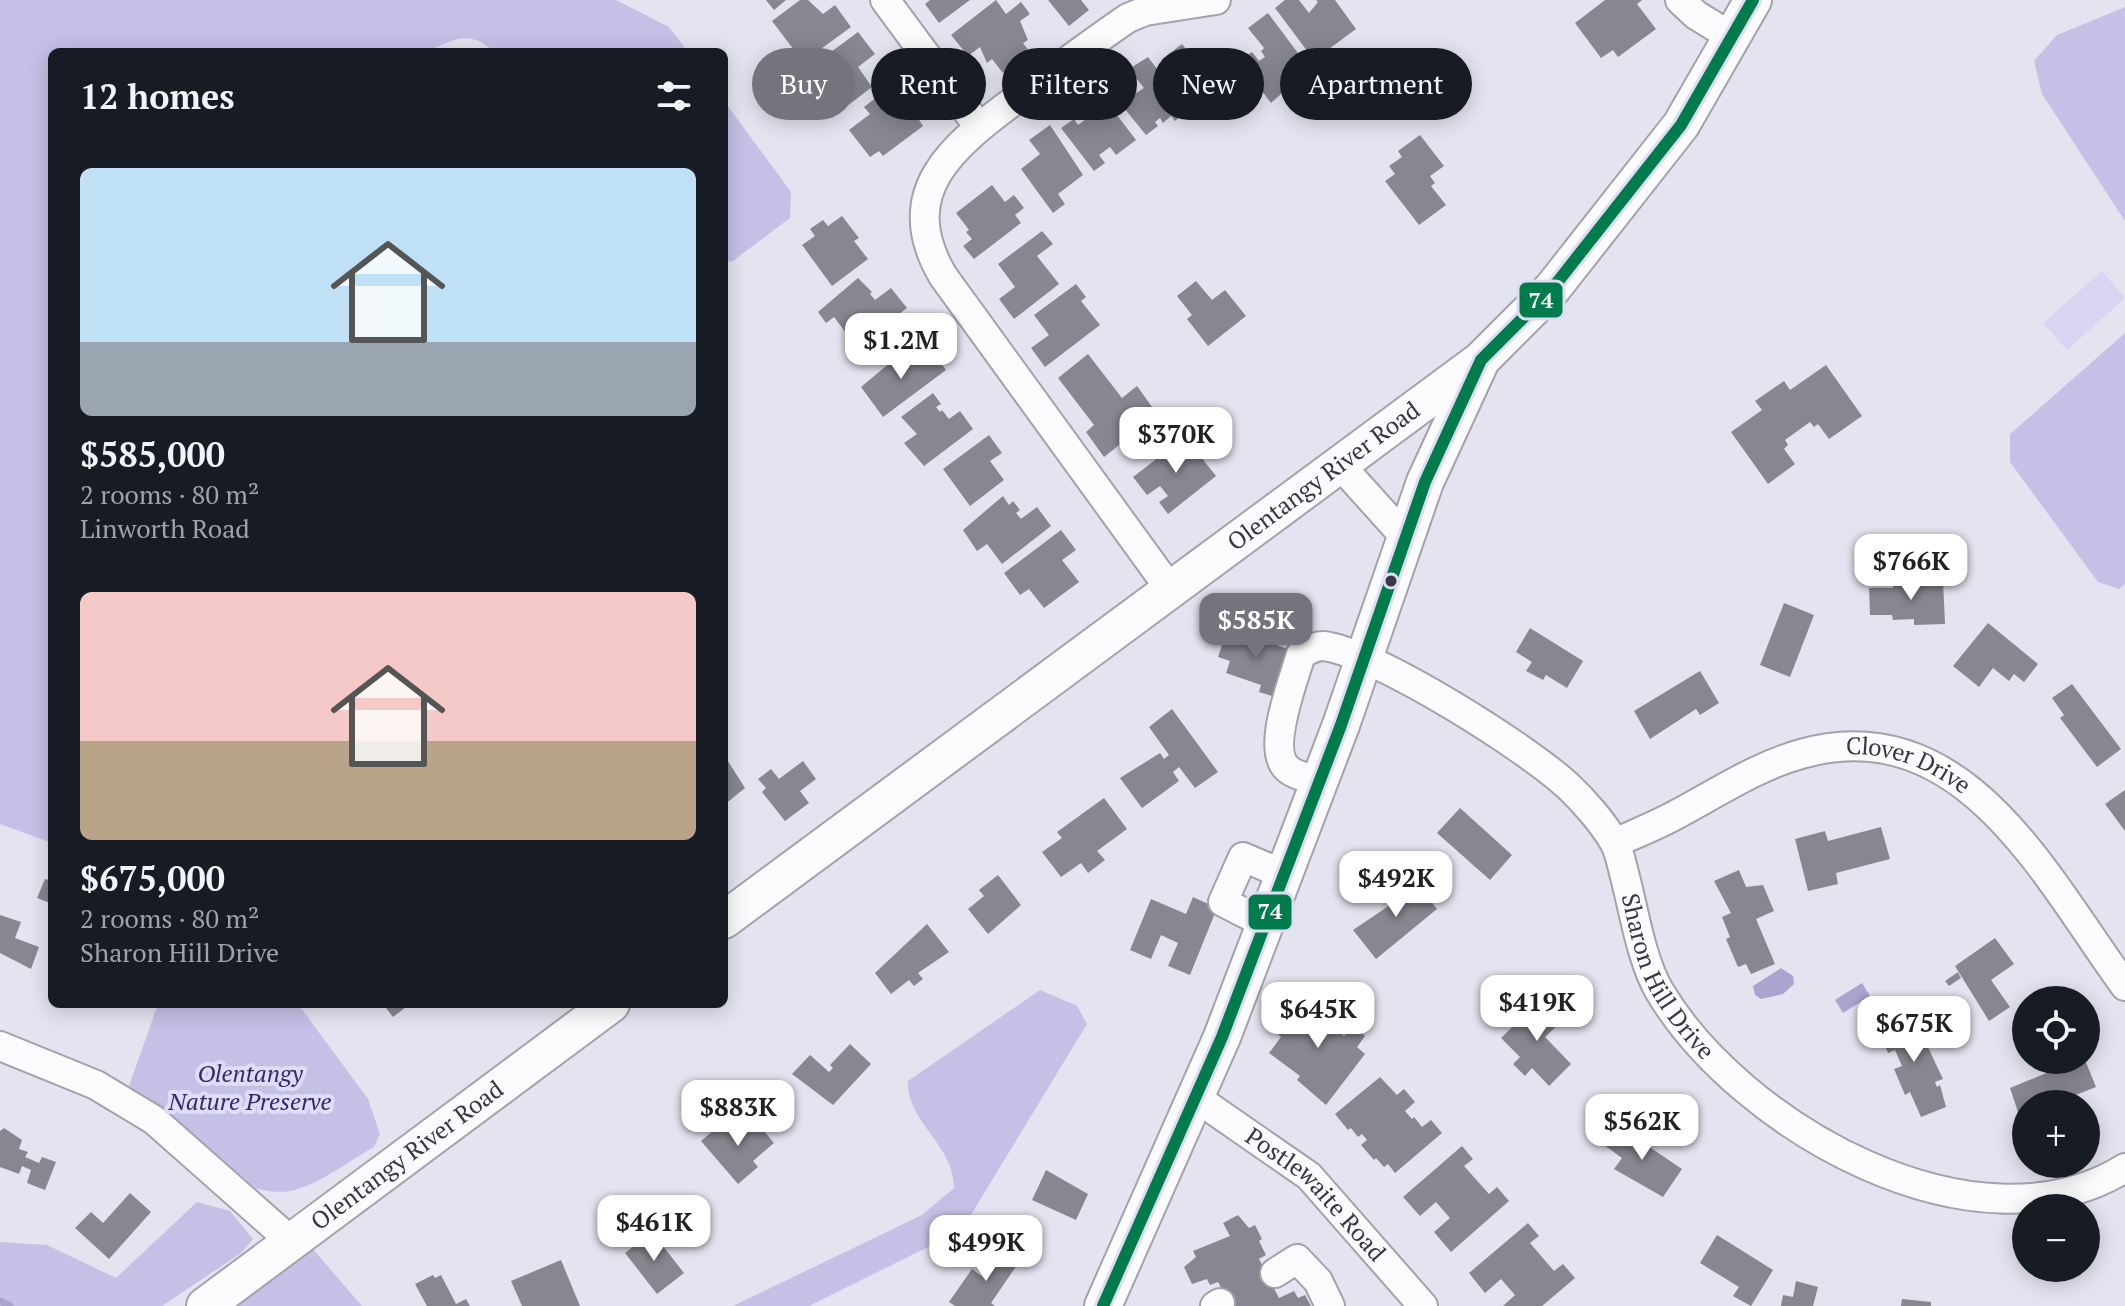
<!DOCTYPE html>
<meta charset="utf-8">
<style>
body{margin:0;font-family:"PT Serif",serif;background:#242831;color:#f1f3f6;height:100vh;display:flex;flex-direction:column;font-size:30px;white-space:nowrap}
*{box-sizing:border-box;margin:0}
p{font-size:26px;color:#9ea1a6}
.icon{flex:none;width:44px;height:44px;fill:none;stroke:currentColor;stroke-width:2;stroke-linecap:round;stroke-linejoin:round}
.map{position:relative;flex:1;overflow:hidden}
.details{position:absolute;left:48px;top:48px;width:680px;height:960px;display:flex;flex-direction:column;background:#171b24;border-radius:12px;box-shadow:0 4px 20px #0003}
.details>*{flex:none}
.guide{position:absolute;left:752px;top:48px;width:760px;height:72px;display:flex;gap:16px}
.controls{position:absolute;left:2012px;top:986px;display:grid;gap:16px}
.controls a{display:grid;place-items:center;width:88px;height:88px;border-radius:50%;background:#171b24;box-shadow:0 4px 20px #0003;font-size:40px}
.price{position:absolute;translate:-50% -68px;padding:0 18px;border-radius:16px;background:#fff;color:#222;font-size:26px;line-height:52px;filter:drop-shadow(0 2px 4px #0008)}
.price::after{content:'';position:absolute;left:50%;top:48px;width:24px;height:18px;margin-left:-12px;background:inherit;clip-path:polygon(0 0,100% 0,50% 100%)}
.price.selected{background:#74747e;color:#fff}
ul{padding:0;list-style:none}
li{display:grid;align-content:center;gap:16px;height:424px;padding:0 32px}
li span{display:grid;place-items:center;height:248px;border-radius:12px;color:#555}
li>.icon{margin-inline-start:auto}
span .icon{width:144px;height:144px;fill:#fffc;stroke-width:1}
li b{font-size:34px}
h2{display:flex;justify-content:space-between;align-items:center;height:96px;padding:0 32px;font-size:34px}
.pill{padding:0 28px;border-radius:36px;background:#171b24;box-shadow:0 4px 20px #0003;font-size:28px;line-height:72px}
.pill.selected{background:#74747e;color:#fff}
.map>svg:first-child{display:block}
.green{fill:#d8d5f3}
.forest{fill:#c5c1e6}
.water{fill:#a9a5ce}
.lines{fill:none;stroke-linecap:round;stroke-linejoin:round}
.stream{stroke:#a9a5ce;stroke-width:7}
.building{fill:#888791}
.minor-casing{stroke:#a3a2ac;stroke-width:32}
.major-casing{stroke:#a3a2ac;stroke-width:40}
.minor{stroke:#fbfbfd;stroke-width:28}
.major{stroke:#fbfbfd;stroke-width:36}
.bus-1-casing{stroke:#dfddf6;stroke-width:18}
.bus-1{stroke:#007b4b;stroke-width:12}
.bus-dot{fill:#383841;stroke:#dfddf6;stroke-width:3}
.labels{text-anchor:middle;stroke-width:8;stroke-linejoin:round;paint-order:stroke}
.street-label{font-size:24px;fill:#383841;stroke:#dfddf6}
.park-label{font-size:24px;font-style:italic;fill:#392a6d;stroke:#dfddf6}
.line-badge{stroke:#dfddf6;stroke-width:3}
.badge-label{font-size:22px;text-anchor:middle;font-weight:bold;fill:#fff}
</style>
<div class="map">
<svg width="2125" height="1306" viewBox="0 0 2125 1306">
<rect width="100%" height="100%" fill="#e4e3f0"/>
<polygon class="green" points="2102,271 2125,298 2067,350 2043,323"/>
<g class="forest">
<path d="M0,0H616L669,27L688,52H494C470,29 453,39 427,52H52V843L0,824Z"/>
<polygon points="2125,7 2125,221 2042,94 2034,61 2057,35"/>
<polygon points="724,101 791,192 790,218 733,261 724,262"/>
<polygon points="2125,333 2125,584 2119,589 2098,582 2010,462 2010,434"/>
<path d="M1040,990L1077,1006L1087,1024L969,1218L946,1238L809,1306H733L922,1215L954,1188C954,1144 906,1122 908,1081Z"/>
<path d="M158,1004H298L368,1099L380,1134L374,1147C350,1160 324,1181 298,1189C240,1207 173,1134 131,1100L129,1086Z"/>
<polygon points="197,1202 230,1211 253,1239 241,1253 162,1306 0,1306 0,1242 47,1245 116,1278"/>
<polygon points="312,1248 362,1306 227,1306"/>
</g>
<g class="water">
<polygon points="1781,968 1793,976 1794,984 1783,994 1761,999 1755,995 1753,986"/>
<polygon points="1862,983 1870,996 1843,1013 1835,1000"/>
</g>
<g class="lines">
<polyline class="stream" points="0,1301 10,1306"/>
</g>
<g class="building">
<polygon points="766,0 786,0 774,10"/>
<polygon points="800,0 808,0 823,14 835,5 851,27 803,62 772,21"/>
<polygon points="930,0 970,0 939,23 925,4"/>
<polygon points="996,0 1006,14 1021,2 1030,14 1020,21 1028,40 1023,43 1030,52 1003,73 992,59 987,63 980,47 968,56 951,35"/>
<polygon points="1048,0 1081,0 1089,10 1069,26"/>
<polygon points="1285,0 1299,0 1309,13 1318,2 1316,0 1335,0 1356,29 1314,60 1275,8"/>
<polygon points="1605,0 1642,0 1637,4 1656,29 1618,57 1613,50 1601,58 1575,23"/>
<polygon points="1268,13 1313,73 1304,80 1301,76 1271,103 1239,61 1252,52 1259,61 1265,57 1261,51 1264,48 1248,28"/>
<polygon points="858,32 875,54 858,67 872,87 834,116 824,102 833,95 812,66"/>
<polygon points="1182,44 1197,64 1218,48 1246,85 1226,99 1223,95 1202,115 1161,60"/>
<polygon points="1148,57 1188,110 1175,121 1171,116 1163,123 1160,118 1155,122 1158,126 1146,135 1120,103 1144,88 1129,69"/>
<polygon points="1373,71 1392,97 1376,109 1357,83"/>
<polygon points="895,83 923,126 883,156 879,151 870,157 849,130 870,114 864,107"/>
<polygon points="1097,89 1136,140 1116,155 1110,147 1099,155 1105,163 1094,171 1061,128 1074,119 1078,125 1090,116 1080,102"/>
<polygon points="1050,125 1083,175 1058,194 1065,204 1053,213 1021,169 1040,154 1029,140"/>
<polygon points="1420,135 1444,166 1430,176 1435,183 1431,186 1446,205 1419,225 1385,181 1395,174 1389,166 1402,157 1398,151"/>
<polygon points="992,185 1005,202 1014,195 1024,208 1015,215 1021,223 974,259 963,246 972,239 966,232 969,230 956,213"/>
<polygon points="842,216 859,238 854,241 868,259 832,286 802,245 815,236 810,229 823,220 828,226"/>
<polygon points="1042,231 1053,244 1037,256 1059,284 1014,319 999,299 1015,287 998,264"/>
<polygon points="858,278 872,292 870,294 875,300 891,288 907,308 856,346 834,317 826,323 818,312"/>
<polygon points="1196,281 1212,300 1225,290 1246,316 1208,346 1187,319 1192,315 1177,296"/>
<polygon points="1076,284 1086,297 1081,301 1100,325 1045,367 1031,348 1049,335 1034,315"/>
<polygon points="904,351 912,360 915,357 919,362 932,351 946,370 883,417 861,387"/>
<polygon points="1088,354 1122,398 1137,386 1160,418 1136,433 1142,441 1130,450 1123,442 1104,457 1086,432 1094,425 1058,378"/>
<polygon points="1826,365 1862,416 1829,439 1818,424 1814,427 1810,422 1785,440 1788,445 1784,449 1795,464 1768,484 1731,432 1762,410 1755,401 1784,381 1790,390"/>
<polygon points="933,393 941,404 936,407 940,412 942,410 949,419 960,411 973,429 924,466 904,443 917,434 901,417"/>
<polygon points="989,435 1002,453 990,461 1004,480 970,506 943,469"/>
<polygon points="1185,437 1216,476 1168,514 1159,502 1168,496 1160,486 1147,495 1133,477"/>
<polygon points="1003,496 1009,505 1013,501 1020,510 1016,513 1021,519 1037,507 1051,526 1002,564 987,544 977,551 963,530"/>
<polygon points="1061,530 1076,550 1062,560 1079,582 1044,608 1029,589 1020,595 1004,573"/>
<polygon points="1943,580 1945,624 1914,625 1914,619 1893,620 1892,615 1870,615 1869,588 1893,588 1893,582"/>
<polygon points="1784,603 1814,615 1790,677 1760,665"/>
<polygon points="1988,623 2038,664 2024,682 2014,674 2009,681 1993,668 1979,687 1953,666"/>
<polygon points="1236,626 1254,632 1252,637 1291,650 1278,698 1259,692 1261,685 1226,673 1230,661 1218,657 1225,636 1232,638"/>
<polygon points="1530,628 1583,661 1567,688 1546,675 1543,680 1526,671 1532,662 1516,652"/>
<polygon points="1700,671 1719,703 1700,715 1696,709 1650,739 1634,711"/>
<polygon points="2072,684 2121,749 2097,767 2060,718 2064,715 2052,698"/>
<polygon points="1172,709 1218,772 1195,788 1179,767 1173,772 1179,781 1142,808 1120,778 1160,753 1164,759 1169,755 1149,727"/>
<polygon points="724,755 745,788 724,805"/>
<polygon points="803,761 816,779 800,791 809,803 785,821 762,792 766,788 758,779 771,769 779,779"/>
<polygon points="2125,790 2125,831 2105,804"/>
<polygon points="1104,798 1127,829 1097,851 1105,860 1088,873 1081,863 1061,877 1042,852 1062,838 1057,832"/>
<polygon points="1460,808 1512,855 1490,880 1437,833"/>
<polygon points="1881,827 1890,859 1836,873 1838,884 1808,891 1795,839 1825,831 1828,841"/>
<polygon points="1739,870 1746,887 1763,885 1774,911 1756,919 1775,964 1751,974 1746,964 1738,967 1726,939 1730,937 1722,917 1731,913 1714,881"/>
<polygon points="998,875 1021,905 988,934 968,909 984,896 979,890"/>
<polygon points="1411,877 1437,909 1376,959 1353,930 1396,901 1390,893"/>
<polygon points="45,879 52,881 52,904 37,898"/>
<polygon points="1193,897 1217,908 1190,975 1168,966 1178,943 1161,935 1151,959 1130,950 1151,899 1186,914"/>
<polygon points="0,915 21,922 15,938 39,947 31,969 0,953"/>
<polygon points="927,924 949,952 918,973 923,979 914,986 909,980 891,994 875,973"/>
<polygon points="1995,938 2014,964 1991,980 2010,1007 1989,1021 1955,966"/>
<polygon points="1958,972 1961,978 1949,986 1945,981"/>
<polygon points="1306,997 1343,1025 1338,1031 1344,1036 1353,1026 1365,1036 1357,1047 1365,1054 1326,1105 1297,1080 1300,1076 1269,1053 1281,1037 1278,1034"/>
<polygon points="1543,997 1564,1019 1545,1037 1571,1064 1549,1086 1532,1068 1525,1076 1513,1064 1520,1057 1501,1038"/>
<polygon points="383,1004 410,1004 393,1017"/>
<polygon points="1897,1016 1901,1025 1915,1020 1943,1079 1935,1082 1937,1087 1940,1085 1946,1107 1921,1117 1910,1092 1905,1095 1894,1069 1902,1066 1895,1050 1888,1053 1876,1025"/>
<polygon points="850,1044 871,1064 833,1105 792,1074 810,1055 829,1072 833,1068 830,1065"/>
<polygon points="2078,1060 2085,1060 2096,1087 2053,1104 2026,1104 2026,1126 2023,1127 2010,1088"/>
<polygon points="1380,1077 1397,1095 1404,1089 1415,1102 1405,1111 1412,1119 1414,1117 1422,1127 1431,1120 1442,1133 1395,1173 1388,1164 1384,1167 1376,1158 1374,1160 1361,1145 1367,1140 1362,1134 1358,1137 1351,1128 1348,1130 1335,1114"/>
<polygon points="754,1119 774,1143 753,1161 758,1167 738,1184 701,1141 722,1123 730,1133"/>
<polygon points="1617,1125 1682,1169 1663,1197 1614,1169 1622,1158 1604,1145"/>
<polygon points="4,1128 22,1140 19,1149 28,1152 25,1157 39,1163 42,1157 56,1162 45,1190 27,1183 31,1170 22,1166 19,1174 0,1167 0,1131"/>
<polygon points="1462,1146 1473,1159 1464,1166 1489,1194 1497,1187 1509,1201 1451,1252 1434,1232 1450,1218 1436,1202 1420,1216 1403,1197"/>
<polygon points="1046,1170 1088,1194 1076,1220 1032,1200"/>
<polygon points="130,1193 151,1212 109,1259 75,1228 91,1212 103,1223"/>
<polygon points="1238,1215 1249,1228 1255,1225 1262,1239 1259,1241 1266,1255 1259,1259 1279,1298 1294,1291 1298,1298 1305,1295 1311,1306 1231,1306 1218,1282 1210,1285 1207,1279 1192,1284 1184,1267 1196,1257 1193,1251 1230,1236 1223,1223"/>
<polygon points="1528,1223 1539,1236 1530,1243 1554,1271 1563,1264 1575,1278 1542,1306 1503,1306 1515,1295 1501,1279 1485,1293 1469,1273"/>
<polygon points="652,1232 684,1273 657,1294 625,1253"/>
<polygon points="1717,1235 1773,1270 1751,1306 1733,1296 1739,1287 1700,1263"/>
<polygon points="1005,1248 1021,1259 991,1303 995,1306 955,1306 949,1302 972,1269 984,1278"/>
<polygon points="561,1260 580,1306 522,1306 511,1281"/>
<polygon points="433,1275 435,1278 441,1275 456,1304 466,1299 470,1306 427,1306 415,1284"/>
<polygon points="1796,1281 1818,1287 1813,1306 1781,1306 1783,1295 1793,1297"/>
<polygon points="1902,1299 1931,1302 1931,1306 1901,1306"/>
</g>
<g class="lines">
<g class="minor-casing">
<g id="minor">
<polyline points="885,0 979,127"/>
<polyline points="1680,0 1696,15 1732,37"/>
<polyline points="1341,466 1405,537"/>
<path d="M1170,589L943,276C890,186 962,140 1028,90C1061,66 1094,41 1128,18L1145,11L1216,0"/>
<path id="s1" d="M1320,782C1311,779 1297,776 1289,770C1264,752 1294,680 1301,654C1310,649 1319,644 1329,647C1383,657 1527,748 1568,786C1584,801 1604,824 1614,842C1620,852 1622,866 1625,877C1634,911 1642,963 1660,992C1740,1126 1975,1261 2125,1168"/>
<path id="s2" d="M1615,843C1637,833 1660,824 1681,812C1720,791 1758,766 1801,754C1964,708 2046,878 2125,986"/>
<polyline points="1266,924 1223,902 1243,857 1285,875"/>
<polyline points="0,1046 96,1085 154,1120 293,1243"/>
<path id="s3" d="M1195,1097L1309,1176L1423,1306"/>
<polyline points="1275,1273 1297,1259 1318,1281 1330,1306"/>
<polyline points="1215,1306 1220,1303"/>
</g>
</g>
<g class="major-casing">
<g id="major">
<path id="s4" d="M724,920L1481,360L1552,289L1681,125L1753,0"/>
<path id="s5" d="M205,1306L611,1004"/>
<polyline points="1103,1306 1222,1037 1341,725 1425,482 1479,365"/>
</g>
</g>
<use href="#minor" class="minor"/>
<use href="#major" class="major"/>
<g class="bus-1-casing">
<polyline id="bus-1" points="1103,1306 1222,1037 1341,725 1425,482 1481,360 1552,289 1681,125 1753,0"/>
</g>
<use href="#bus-1" class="bus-1"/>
</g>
<circle class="bus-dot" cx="1391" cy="581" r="7"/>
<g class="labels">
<g class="street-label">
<text dy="8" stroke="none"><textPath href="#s4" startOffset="746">Olentangy River Road</textPath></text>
<text dy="8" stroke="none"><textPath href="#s2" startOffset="318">Clover Drive</textPath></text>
<text dy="8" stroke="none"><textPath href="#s1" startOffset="682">Sharon Hill Drive</textPath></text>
<text dy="8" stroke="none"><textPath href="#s5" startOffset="252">Olentangy River Road</textPath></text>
<text dy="8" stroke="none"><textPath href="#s3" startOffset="156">Postlewaite Road</textPath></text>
</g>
<g class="park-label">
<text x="250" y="1082">Olentangy<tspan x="250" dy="28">Nature Preserve</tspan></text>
</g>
</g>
<g class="line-badge">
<rect x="1518" y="281" width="46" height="38" rx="8" fill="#007b4b"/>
<rect x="1247" y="893" width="46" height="38" rx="8" fill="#007b4b"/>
</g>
<g class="badge-label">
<text x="1541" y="308">74</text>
<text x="1270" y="919">74</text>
</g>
</svg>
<div class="controls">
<a><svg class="icon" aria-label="locate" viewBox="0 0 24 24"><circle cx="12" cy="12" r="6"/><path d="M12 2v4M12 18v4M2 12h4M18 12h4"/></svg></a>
<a>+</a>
<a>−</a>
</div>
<b class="price" style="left:901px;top:381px">$1.2M</b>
<b class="price" style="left:1176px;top:475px">$370K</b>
<b class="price" style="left:1911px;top:602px">$766K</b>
<b class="price selected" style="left:1256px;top:661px">$585K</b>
<b class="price" style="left:1396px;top:919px">$492K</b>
<b class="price" style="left:1537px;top:1043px">$419K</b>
<b class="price" style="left:1318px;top:1050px">$645K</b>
<b class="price" style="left:1914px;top:1064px">$675K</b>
<b class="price" style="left:738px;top:1148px">$883K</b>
<b class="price" style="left:1642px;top:1162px">$562K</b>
<b class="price" style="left:654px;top:1263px">$461K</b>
<b class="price" style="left:986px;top:1283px">$499K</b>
<div class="guide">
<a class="pill selected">Buy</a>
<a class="pill">Rent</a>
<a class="pill">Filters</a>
<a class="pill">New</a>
<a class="pill">Apartment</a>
</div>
<section class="details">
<h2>12 homes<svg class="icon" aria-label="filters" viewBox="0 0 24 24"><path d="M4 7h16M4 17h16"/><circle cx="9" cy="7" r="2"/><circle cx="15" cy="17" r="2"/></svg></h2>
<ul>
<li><span style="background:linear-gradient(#bfe0f5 70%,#9aa5b1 0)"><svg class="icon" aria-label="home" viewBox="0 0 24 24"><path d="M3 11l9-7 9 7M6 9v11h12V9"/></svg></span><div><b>$585,000</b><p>2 rooms · 80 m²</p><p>Linworth Road</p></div></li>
<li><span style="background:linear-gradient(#f6c9c9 60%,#b9a48a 0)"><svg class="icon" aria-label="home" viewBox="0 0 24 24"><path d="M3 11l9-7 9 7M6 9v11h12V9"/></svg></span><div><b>$675,000</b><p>2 rooms · 80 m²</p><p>Sharon Hill Drive</p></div></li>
</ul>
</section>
</div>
